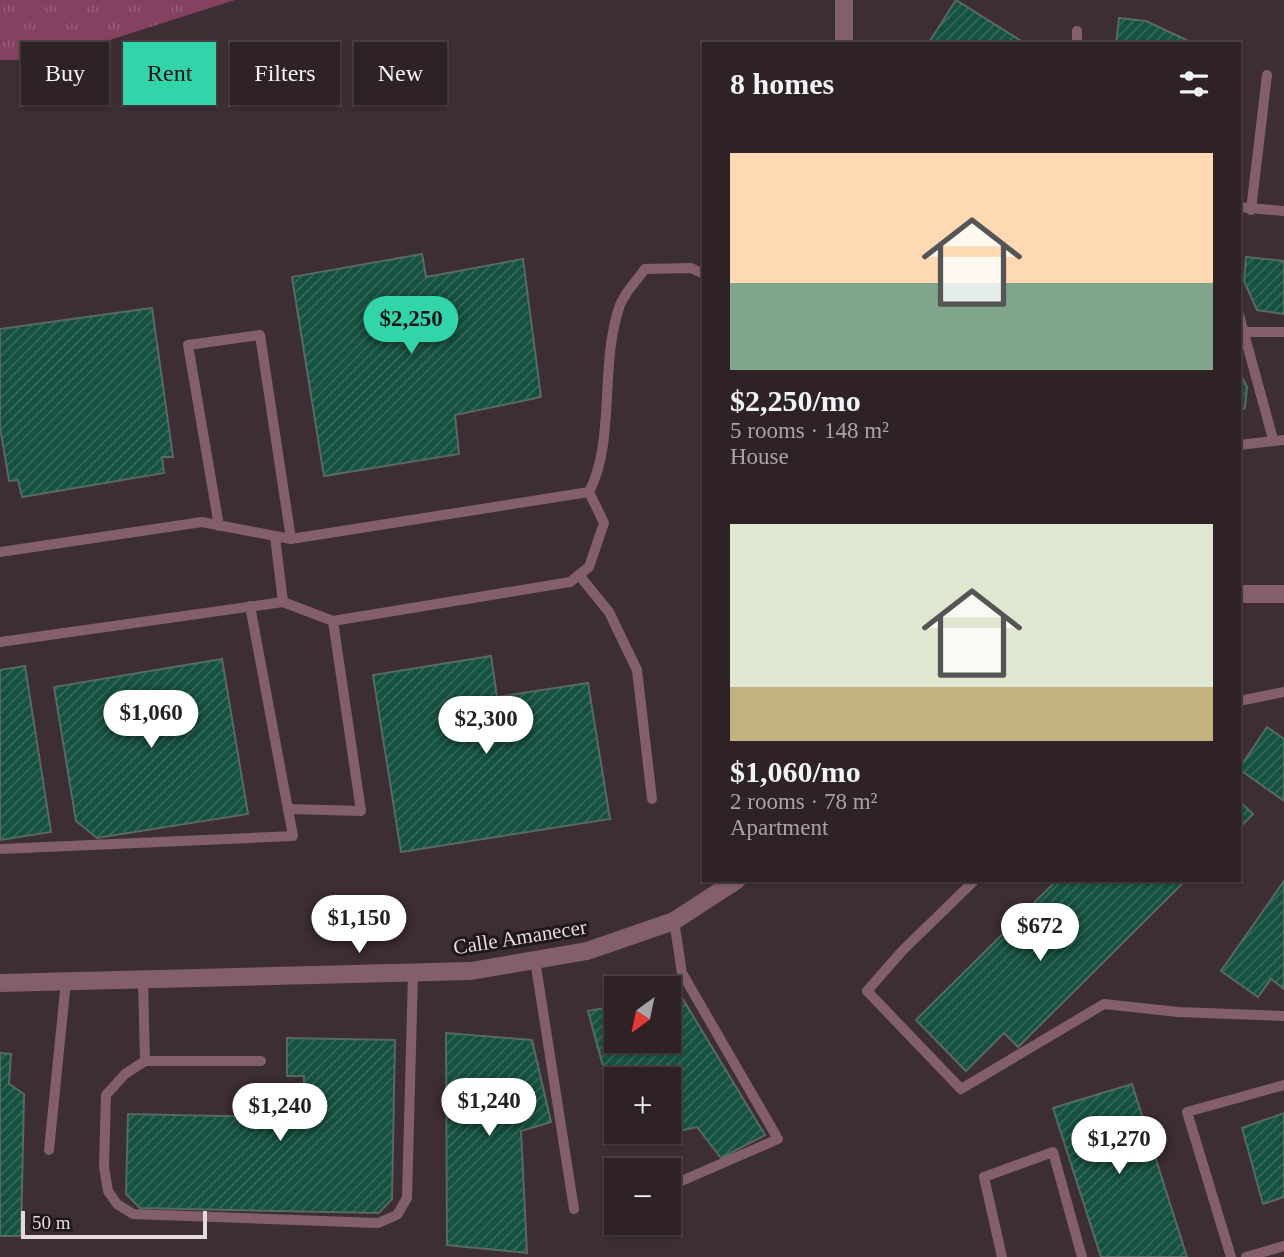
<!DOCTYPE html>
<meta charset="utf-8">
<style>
body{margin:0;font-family:"Times New Roman",serif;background:#362a2f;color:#f1f3f6;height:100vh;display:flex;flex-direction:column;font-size:26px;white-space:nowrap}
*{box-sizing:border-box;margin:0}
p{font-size:23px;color:#a7a4a7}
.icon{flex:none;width:38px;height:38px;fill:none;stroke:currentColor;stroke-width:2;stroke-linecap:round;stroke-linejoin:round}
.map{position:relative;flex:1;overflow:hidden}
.sheet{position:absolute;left:702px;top:42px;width:539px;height:840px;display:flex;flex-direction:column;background:#2e2227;border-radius:0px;box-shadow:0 2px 5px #0004,0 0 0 2px #493f44}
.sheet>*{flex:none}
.hud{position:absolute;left:21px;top:42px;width:576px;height:63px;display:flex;gap:14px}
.needle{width:46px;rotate:213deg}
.tools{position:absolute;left:604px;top:976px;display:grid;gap:14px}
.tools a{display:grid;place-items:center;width:77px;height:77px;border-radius:0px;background:#2e2227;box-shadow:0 2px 5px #0004,0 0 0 2px #493f44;font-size:35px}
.scale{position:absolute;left:21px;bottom:18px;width:186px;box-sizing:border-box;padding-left:7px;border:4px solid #e5dade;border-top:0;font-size:19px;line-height:24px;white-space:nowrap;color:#e5dade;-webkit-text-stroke:5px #1f181b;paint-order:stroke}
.price{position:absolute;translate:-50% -60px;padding:0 16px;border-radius:24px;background:#fff;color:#222;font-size:23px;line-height:46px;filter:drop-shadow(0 2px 4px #0008)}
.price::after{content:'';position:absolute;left:50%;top:42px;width:21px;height:16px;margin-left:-10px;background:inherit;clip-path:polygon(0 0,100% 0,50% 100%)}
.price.selected{background:#32d4a9;color:#111}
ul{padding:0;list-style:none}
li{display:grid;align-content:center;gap:14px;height:371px;padding:0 28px}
li span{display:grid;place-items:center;height:217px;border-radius:0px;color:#555}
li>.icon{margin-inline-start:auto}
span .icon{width:126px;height:126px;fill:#fffc;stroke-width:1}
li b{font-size:30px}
h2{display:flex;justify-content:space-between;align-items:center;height:84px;padding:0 28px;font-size:30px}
.pill{padding:0 24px;border-radius:0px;background:#2e2227;box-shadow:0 2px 5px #0004,0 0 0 2px #493f44;font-size:24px;line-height:63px}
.pill.selected{background:#32d4a9;color:#111}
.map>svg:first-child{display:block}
.grass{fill:url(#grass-tufts)}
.building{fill:url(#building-hatch);stroke:#566962;stroke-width:2}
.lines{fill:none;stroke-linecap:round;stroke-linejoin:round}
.service{stroke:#835f6e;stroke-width:10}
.minor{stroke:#835f6e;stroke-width:18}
.tertiary{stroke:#835f6e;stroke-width:18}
.labels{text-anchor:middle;stroke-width:6;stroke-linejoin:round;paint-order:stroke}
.street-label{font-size:21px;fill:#e5dade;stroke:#1f181b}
</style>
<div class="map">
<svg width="1284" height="1257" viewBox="0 0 1284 1257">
<defs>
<pattern id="grass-tufts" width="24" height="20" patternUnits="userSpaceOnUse" patternTransform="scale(1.75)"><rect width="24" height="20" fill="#844260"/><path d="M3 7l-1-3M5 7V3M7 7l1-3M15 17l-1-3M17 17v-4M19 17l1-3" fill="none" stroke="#955d76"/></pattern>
<pattern id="building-hatch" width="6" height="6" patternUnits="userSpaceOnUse" patternTransform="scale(1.75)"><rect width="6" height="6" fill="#155140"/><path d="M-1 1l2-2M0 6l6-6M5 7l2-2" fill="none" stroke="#37695b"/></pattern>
</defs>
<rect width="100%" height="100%" fill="#3d2d34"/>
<polygon class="grass" points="0,0 235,0 47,60 0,60"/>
<g class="building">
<polygon points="956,0 1026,44 928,44"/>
<polygon points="1119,18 1146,21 1195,44 1116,44"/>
<polygon points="422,254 426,277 523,259 541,397 455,415 459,454 324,476 292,277"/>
<polygon points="1246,257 1284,261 1284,314 1257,310 1244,281"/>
<polygon points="152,308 173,457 162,457 164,473 22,497 18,480 9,481 0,427 0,329"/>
<polygon points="1239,371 1247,387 1245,408 1239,411"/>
<polygon points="491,656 497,697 588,683 610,819 401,852 373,675"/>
<polygon points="222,659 248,814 97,838 76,821 54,687"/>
<polygon points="25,666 51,832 0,840 0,670"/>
<polygon points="1267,727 1284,739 1284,801 1239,769"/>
<polygon points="1239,801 1253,814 1239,828"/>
<polygon points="1057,880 1186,880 1018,1047 1004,1033 966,1071 916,1020"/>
<polygon points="1284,881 1284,989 1271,979 1258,997 1221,971"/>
<polygon points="681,996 765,1135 721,1158 697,1127 624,1143 621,1132 668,1132 668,1080 616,1080 616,1114 588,1011 616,1006 616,1041 668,1041 668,998"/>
<polygon points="446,1033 532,1040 551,1122 521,1131 527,1253 447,1245"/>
<polygon points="287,1038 395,1040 392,1199 379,1213 140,1208 126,1194 128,1114 323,1118 323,1094 304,1093 304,1076 287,1076"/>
<polygon points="0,1053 11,1054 9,1084 24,1094 21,1236 0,1236"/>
<polygon points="1132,1084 1187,1257 1101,1257 1053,1108"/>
<polygon points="1284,1113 1284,1197 1263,1204 1242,1128"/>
</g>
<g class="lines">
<g class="service">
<polyline points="1077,44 1077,31"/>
<polyline points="1239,207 1284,211"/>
<polyline points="1251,210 1267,75"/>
<polyline points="1239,315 1273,439"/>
<polyline points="1239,332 1284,332"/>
<polyline points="1239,445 1284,440"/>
<polyline points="219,526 188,345 260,335 291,539"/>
<polyline points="275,537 283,602"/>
<path d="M0,552L202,522L291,539L589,492C616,440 599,364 620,305C625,292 637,280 645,269L691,268L704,274"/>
<polyline points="579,575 609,612 637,670 652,799"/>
<polyline points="333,621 570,582 589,567 604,523 589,492"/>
<polyline points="0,642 283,602 333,621 361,811 288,809"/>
<polyline points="1239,701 1284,692"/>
<polyline points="0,849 293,836 250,606"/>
<polyline points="975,880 903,950 867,991 961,1089 1104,1004 1178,1012 1284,1016"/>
<polyline points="535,960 574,1209"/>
<polyline points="143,980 145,1061"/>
<polyline points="261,1061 145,1061 125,1074 106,1095 104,1167 108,1191 117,1204 133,1214 378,1223 397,1215 407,1198 413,973"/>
<polyline points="49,1150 66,981"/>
<polyline points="670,1186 778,1139 682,973 674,921"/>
<polyline points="1002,1257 984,1177 1053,1152 1082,1257"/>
<polyline points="1231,1257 1187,1112 1284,1085"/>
<polyline points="1246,1257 1284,1246"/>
</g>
<polyline class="minor" points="844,0 844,44"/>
<g class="tertiary">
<polyline points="1239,594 1284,594"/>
<polyline points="0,983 471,971 587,951 674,921 737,880"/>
</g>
</g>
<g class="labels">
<g class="street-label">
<text transform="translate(520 937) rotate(-9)" y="7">Calle Amanecer</text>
</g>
</g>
</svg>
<div class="tools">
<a><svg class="needle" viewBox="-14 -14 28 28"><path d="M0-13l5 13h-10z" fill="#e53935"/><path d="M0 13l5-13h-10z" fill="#a7a4a7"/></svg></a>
<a>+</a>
<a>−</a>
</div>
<div class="scale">50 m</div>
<b class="price selected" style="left:411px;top:356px">$2,250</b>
<b class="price" style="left:151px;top:750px">$1,060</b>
<b class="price" style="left:486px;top:756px">$2,300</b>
<b class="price" style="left:359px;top:955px">$1,150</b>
<b class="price" style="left:1040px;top:963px">$672</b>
<b class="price" style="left:489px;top:1138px">$1,240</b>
<b class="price" style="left:280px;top:1143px">$1,240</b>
<b class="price" style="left:1119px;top:1176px">$1,270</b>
<div class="hud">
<a class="pill">Buy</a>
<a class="pill selected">Rent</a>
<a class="pill">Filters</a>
<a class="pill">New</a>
</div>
<section class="sheet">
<h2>8 homes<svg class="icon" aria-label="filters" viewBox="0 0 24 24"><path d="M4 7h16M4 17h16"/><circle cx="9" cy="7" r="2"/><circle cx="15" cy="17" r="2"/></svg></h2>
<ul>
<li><span style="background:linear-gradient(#ffd9b3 60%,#7fa58c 0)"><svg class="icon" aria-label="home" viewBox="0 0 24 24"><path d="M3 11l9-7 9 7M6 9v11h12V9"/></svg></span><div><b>$2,250/mo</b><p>5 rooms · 148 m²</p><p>House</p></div></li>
<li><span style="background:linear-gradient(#dfe7d0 75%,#c2b280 0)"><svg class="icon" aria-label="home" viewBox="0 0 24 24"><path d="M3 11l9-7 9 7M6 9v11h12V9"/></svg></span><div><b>$1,060/mo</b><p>2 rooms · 78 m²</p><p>Apartment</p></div></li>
</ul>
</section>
</div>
